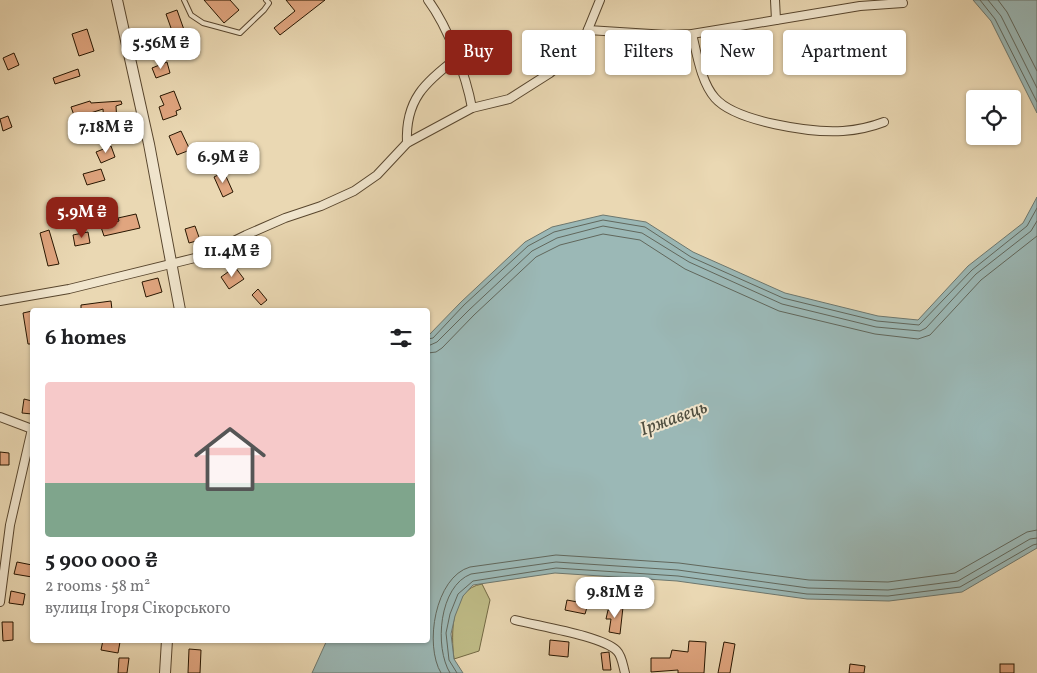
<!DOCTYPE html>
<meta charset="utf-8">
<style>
body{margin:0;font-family:Vollkorn,serif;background:#f6f6f6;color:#202124;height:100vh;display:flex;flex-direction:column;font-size:19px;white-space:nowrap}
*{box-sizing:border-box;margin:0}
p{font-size:16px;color:#757577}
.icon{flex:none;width:28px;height:28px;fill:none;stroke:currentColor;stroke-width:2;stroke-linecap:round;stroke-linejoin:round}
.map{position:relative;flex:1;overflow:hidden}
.sheet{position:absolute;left:30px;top:308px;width:400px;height:335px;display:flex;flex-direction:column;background:#fff;border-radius:5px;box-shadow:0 1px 4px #0004}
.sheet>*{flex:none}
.top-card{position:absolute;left:445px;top:30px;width:475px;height:45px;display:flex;gap:10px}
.tools{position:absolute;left:966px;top:90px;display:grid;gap:10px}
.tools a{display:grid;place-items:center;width:55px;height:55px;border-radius:5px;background:#fff;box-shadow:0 1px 4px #0004;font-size:25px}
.price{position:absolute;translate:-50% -42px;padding:0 11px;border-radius:10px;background:#fff;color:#222;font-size:16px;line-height:32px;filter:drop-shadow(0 1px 2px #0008)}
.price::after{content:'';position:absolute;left:50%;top:30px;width:15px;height:11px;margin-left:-8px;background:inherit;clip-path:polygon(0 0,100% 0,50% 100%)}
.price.on{background:#8f2418;color:#fff}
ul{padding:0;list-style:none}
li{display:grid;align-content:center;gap:10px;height:265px;padding:0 15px}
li+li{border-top:1px solid #e0e0e0}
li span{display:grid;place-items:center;height:155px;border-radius:5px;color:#555}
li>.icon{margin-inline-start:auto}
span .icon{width:90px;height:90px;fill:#fffc;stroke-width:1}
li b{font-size:21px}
h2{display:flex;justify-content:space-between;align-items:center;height:60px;padding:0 15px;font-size:21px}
.chip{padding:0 18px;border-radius:5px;background:#fff;box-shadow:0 1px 4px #0004;font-size:18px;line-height:45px}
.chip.on{background:#8f2418;color:#fff}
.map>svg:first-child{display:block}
.green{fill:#bfbc87;stroke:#736944}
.water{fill:#9bb8b6;stroke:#6d776e}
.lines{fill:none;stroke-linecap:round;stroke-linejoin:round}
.shore{stroke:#61675c;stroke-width:1}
.building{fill:#e0a57f;stroke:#271601}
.service-casing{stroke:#58462e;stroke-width:6}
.minor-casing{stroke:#58462e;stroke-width:10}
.tertiary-casing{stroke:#58462e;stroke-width:12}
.service{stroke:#f1e6ce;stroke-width:4}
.minor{stroke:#f1e6ce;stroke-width:8}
.tertiary{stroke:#f1e6ce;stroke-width:10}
.labels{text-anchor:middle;stroke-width:4;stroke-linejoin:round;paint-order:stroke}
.water-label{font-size:19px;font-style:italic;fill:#504f40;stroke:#f1e6ce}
</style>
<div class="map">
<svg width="1037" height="673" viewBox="0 0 1037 673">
<rect width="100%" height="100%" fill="#ead8b3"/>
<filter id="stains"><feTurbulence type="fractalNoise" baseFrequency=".004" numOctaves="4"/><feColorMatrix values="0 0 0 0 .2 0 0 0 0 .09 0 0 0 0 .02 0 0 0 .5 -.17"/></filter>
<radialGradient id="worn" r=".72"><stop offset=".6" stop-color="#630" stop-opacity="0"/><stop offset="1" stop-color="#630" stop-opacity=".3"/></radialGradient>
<path class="green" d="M482,584L490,600L479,651L454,659C451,635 450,589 482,584Z"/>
<g class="water">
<polygon points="973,0 1037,0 1037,113 991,21"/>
<polygon points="1037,197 1037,548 962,592 889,601 807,599 677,581 555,573 473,585 463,596 455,616 451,634 454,659 463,673 312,673 327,640 428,640 428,336 461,302 525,242 552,227 603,215 646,222 693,252 785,293 878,316 918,320 968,266 1023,223"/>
</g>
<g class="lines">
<g class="shore">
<polyline points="980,0 995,19 1037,102"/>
<polyline points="988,0 1001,16 1037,88"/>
<polyline points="998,0 1007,12 1037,71"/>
<polyline points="428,339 433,338 464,305 528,246 554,232 603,220 645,227 691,257 783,298 877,321 919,325 972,270 1027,226 1037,208"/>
<polyline points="428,346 437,342 469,310 532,251 557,238 603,226 642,233 689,262 782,304 876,327 920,331 926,328 976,274 1031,231 1037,221"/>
<polyline points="428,353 436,352 442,348 474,315 536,257 560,245 603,234 640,240 685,269 779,311 875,334 918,339 930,335 981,280 1037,236"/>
<path d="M441,673C424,645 435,577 470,567L556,555L679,563L809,580L888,582L955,573L1027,532L1037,530"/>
<path d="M450,673C434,647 439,586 471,574L556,562L678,570L808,588L888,590L958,581L1030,539L1037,538"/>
<polyline points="457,673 449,660 446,633 450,614 458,594 473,581 556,568 678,576 807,594 888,596 960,587 1033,545 1037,544"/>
</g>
</g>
<g class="building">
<polygon points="204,0 230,0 239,10 224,23"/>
<polygon points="286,0 325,0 280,35 274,28 295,11"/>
<polygon points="177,10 188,41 177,45 166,14"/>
<polygon points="87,29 94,51 79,56 72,34"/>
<polygon points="14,53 19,65 8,70 3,58"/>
<polygon points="167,62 170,73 156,78 152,68"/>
<polygon points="78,69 80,76 55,84 53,78"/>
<polygon points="174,91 181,109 176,111 177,115 163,120 159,107 164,105 160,96"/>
<polygon points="90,101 91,103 121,101 122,104 116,106 117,123 104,124 103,109 75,118 71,107"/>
<polygon points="8,116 12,127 3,131 0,119"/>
<polygon points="181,131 190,150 177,155 169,136"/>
<polygon points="111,146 115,157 101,163 96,152"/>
<polygon points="101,169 105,180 87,185 83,174"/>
<polygon points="224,172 233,192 223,197 214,177"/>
<polygon points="136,214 140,228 104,236 101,227 119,221 118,218"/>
<polygon points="195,226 200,240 189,243 185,229"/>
<polygon points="49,230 59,264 48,266 40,233"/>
<polygon points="88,232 90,243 75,246 73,235"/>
<polygon points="235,267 244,279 229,289 221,277"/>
<polygon points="158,278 162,292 146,297 142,282"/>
<polygon points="258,289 267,300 261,305 252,295"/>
<polygon points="111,301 112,310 81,310 81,305"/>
<polygon points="32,311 32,344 28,344 23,313"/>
<polygon points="24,399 32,401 32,414 22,413"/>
<polygon points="0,452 9,453 9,465 0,465"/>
<polygon points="17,562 32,565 32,577 14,574"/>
<polygon points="11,591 25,594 23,605 9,603"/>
<polygon points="567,600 588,604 585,614 565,610"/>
<polygon points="613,605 623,607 620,634 609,632 611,619 606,619 608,610 612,611"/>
<polygon points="2,622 13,622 13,640 3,641"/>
<polygon points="103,640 120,642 118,653 101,650"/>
<polygon points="550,640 569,642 568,657 549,655"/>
<polygon points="689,641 706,642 704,673 678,673 678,670 651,672 651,658 670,658 672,650 688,652"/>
<polygon points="724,642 735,644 730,673 718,673"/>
<polygon points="189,649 201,650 200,673 188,673"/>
<polygon points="609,652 611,670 603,670 601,653"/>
<polygon points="119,658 129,658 127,673 118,673"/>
<polygon points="850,664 865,666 864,673 849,673"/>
<rect x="1000" y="664" width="14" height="9"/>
</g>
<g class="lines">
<g class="service-casing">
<polyline id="service" points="184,0 191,15 203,23 240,33 264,10 269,3 266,0"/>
</g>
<g class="minor-casing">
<g id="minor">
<path d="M428,0C448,27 466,75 472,108"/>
<polyline points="775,0 776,20"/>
<polyline points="588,30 667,35 692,34 860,6 903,3"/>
<path d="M692,34C697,54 701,82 715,98C736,122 812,133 843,131C857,130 871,127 884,122"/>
<path d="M407,143C405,100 425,82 457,58"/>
<polyline points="0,301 69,289 203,256 246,235 285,218 321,206 354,191 377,175 407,143 472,108 509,99 550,73 580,49 600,0"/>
<polyline points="0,417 32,429"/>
<polyline points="0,602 10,525 32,429"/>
<path d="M515,620C537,626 603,636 617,651C622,656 623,666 625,673"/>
</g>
</g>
<g class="tertiary-casing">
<g id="tertiary">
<polyline points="117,0 149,144 180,310"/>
<polyline points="165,673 167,640"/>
</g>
</g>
<use href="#service" class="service"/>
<use href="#minor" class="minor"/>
<use href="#tertiary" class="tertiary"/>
</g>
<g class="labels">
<g class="water-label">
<text transform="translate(673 417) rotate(-20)" y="7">Іржавець</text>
</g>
</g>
<rect width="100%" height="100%" filter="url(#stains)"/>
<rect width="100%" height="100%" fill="url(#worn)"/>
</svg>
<div class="tools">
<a><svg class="icon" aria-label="locate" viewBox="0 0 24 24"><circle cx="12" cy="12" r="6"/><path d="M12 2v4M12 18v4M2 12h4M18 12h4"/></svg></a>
</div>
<b class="price" style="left:161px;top:70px">5.56M ₴</b>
<b class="price" style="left:106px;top:154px">7.18M ₴</b>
<b class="price" style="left:223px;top:184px">6.9M ₴</b>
<b class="price on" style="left:82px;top:239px">5.9M ₴</b>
<b class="price" style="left:232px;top:278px">11.4M ₴</b>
<b class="price" style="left:615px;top:619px">9.81M ₴</b>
<div class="top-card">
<a class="chip on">Buy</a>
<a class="chip">Rent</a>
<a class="chip">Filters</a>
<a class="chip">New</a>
<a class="chip">Apartment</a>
</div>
<section class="sheet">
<h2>6 homes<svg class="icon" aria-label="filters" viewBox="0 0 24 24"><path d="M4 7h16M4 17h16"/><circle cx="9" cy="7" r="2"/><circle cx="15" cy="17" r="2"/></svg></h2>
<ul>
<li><span style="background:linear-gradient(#f6c9c9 65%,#7fa58c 0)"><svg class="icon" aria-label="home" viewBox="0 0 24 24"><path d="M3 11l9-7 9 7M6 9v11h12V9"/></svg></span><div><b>5 900 000 ₴</b><p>2 rooms · 58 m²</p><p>вулиця Ігоря Сікорського</p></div></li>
</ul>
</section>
</div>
